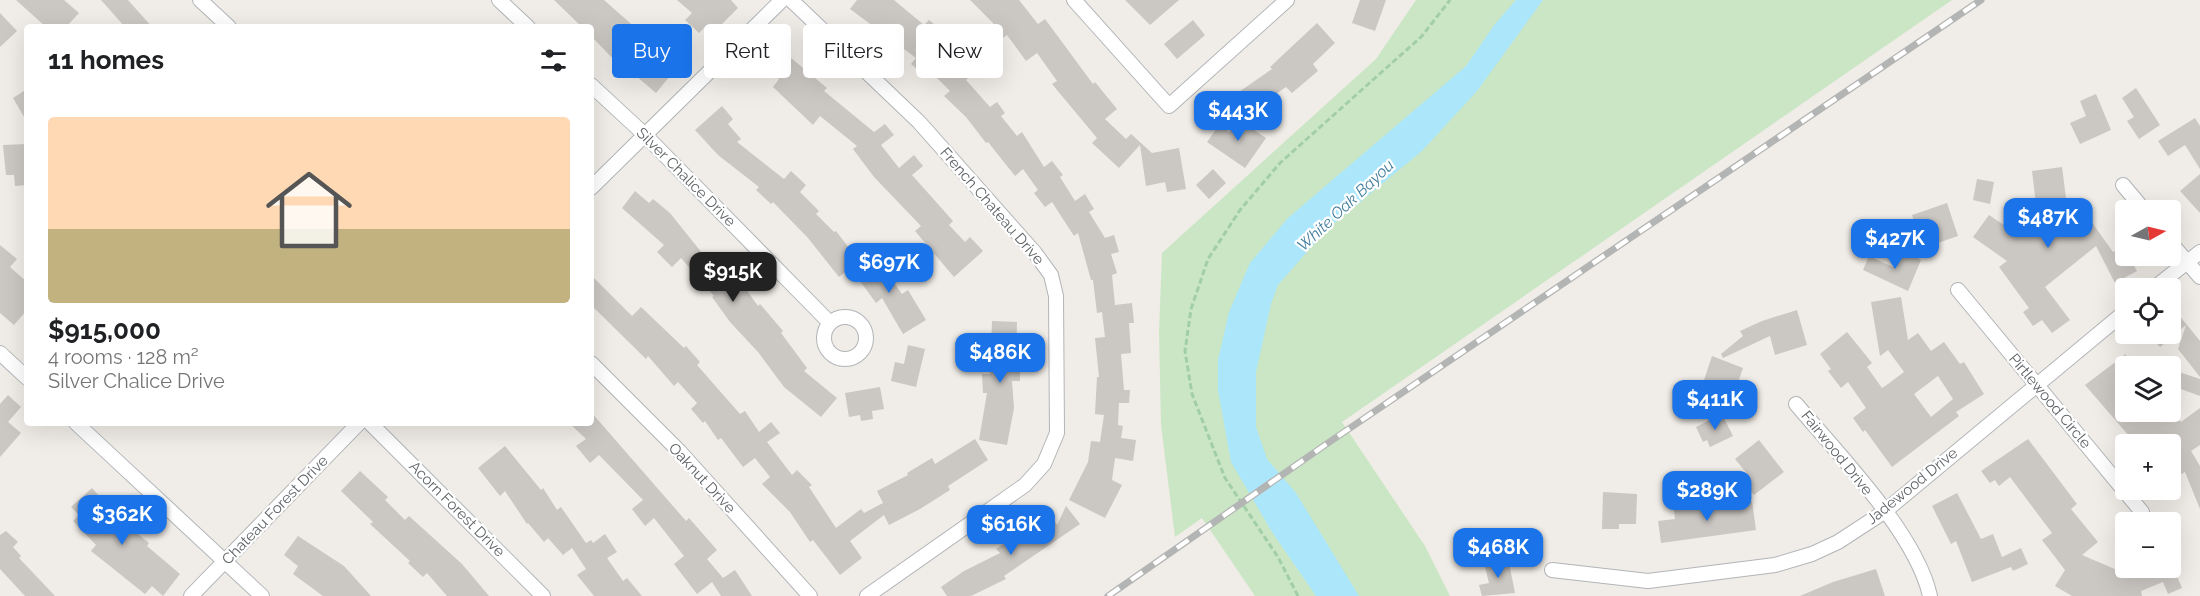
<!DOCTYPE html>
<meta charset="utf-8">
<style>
body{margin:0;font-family:Raleway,sans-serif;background:#f6f6f6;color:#202124;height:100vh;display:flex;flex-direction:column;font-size:22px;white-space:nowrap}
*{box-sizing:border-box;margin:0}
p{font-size:20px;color:#757577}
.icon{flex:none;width:33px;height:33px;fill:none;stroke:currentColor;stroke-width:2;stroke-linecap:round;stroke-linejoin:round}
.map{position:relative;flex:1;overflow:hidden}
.sheet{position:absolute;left:24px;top:24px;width:570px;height:402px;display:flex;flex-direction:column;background:#fff;border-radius:6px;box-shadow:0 6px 24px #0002}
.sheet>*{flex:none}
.guide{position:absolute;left:612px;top:24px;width:570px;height:54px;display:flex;gap:12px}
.needle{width:39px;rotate:82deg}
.tools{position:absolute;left:2115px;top:200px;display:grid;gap:12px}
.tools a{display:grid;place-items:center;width:66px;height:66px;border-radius:6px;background:#fff;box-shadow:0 6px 24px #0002;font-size:30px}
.price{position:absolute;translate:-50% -51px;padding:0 14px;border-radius:12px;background:#1a73e8;color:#fff;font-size:20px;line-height:39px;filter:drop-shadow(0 2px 3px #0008)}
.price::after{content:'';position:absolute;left:50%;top:36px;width:18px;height:14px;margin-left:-9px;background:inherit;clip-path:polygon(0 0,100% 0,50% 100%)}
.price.selected{background:#222;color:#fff}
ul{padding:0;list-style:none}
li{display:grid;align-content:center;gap:12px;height:318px;padding:0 24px}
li+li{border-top:2px solid #e0e0e0}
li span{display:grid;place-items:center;height:186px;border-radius:6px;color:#555}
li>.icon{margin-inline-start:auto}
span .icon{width:108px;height:108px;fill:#fffc;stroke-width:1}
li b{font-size:26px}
h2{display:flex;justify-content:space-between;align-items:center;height:72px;padding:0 24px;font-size:26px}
.tag{padding:0 21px;border-radius:6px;background:#fff;box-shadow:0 6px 24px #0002;font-size:21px;line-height:54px}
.tag.selected{background:#1a73e8;color:#fff}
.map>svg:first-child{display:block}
.green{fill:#cae6c4}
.water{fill:#abe6fb}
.building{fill:#cbc7c3;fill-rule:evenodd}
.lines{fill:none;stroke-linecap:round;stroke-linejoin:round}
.street-casing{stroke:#b2b5b8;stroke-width:16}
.path{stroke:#a2cea6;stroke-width:3;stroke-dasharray:6 3;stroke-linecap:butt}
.street{stroke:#fff;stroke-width:14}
.rail-casing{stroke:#b3b4b4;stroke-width:7}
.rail{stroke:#fff;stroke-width:4.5;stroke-dasharray:14;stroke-linecap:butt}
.labels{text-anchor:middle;stroke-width:4.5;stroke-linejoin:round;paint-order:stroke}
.street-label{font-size:15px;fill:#5e6366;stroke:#fff}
.water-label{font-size:16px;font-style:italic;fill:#417d9c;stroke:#fff}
</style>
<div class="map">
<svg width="2200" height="596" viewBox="0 0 2200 596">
<rect width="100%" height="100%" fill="#f0ece7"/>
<polygon class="green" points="1416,0 1952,0 1342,422 1425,546 1450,596 1255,596 1202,518 1175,537 1161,425 1159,332 1162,253 1376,59"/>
<polygon class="water" points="1516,0 1543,0 1477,91 1422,151 1326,230 1278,285 1271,304 1256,372 1256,427 1267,459 1296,493 1359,596 1316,596 1272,532 1231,462 1218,390 1218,360 1229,312 1250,263 1288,218 1466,66 1495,24"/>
<g class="building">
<polygon points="16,0 64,0 79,13 66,27 46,27"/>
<polygon points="101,0 128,0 152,27 125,27"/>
<polygon points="554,0 604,0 639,31 633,37 674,71 656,93 621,63 619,65 591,36 591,27 582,27"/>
<polygon points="677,0 731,0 738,8 714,32 707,25 699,33 685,20 692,13"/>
<polygon points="857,0 894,0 924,25 929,20 952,39 945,47 971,75 966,80 990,107 997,102 1005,113 1001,116 1017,136 1022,132 1044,167 1052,161 1063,175 1060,177 1075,201 1085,194 1094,209 1089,212 1105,238 1114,235 1119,252 1111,254 1117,273 1112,275 1115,305 1132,303 1134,323 1129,323 1131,353 1121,354 1124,390 1130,390 1129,403 1119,403 1118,425 1123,426 1121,438 1136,440 1133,461 1115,458 1112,480 1122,485 1105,518 1069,500 1088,462 1091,441 1100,442 1104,415 1095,414 1097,377 1099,377 1095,338 1105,337 1102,312 1097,313 1093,280 1091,280 1078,233 1074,236 1052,202 1045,207 1034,193 1038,190 1023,169 1015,176 988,142 986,143 966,117 944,96 950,91 931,72 927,77 911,64 916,58 850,9"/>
<polygon points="970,0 1019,0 1038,24 1045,19 1093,84 1095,82 1117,109 1105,119 1126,139 1131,134 1152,153 1179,148 1186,189 1167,192 1165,182 1146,186 1140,145 1119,168 1092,143 1097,138 1052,84 1057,81 1037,53 1026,61 1007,35 1003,38 993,23"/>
<polygon points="1125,0 1179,0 1150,25"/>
<polygon points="1360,0 1386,0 1375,31 1352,23"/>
<polygon points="0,13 17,31 0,47"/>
<polygon points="1193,20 1205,35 1177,59 1164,44"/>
<polygon points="1317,23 1335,43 1313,64 1318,71 1292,93 1286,87 1249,113 1236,94 1272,69 1270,67"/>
<polygon points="778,47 827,88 824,91 874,132 885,124 894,135 881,145 899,168 914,155 923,166 912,175 953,221 949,225 965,242 970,237 983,251 954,277 915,231 921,226 874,177 853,149 857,146 820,116 813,125 773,87 779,79 763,66"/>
<polygon points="2136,88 2160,125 2139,139 2127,121 2134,117 2122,98"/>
<polygon points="27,89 27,122 13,98"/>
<polygon points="2096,94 2111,130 2080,144 2070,123 2086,116 2080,101"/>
<polygon points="722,106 733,119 728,124 741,139 737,142 784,179 791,171 806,185 800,192 819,211 816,214 834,232 836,231 859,261 839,277 808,238 773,202 771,204 756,190 759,187 718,155 695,130"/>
<polygon points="2195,118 2200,126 2200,169 2185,145 2168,156 2158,141"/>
<polygon points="1238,119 1266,138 1245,168 1207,142 1219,125 1229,132"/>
<polygon points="27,144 27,185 15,186 14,175 6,175 3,145"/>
<polygon points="2062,167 2069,221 2083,210 2113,252 2124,246 2126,255 2128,255 2137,271 2115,283 2096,246 2045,287 2070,320 2052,333 2042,320 2033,326 2023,312 2029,308 1999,267 2007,261 1973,237 1989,215 2004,225 2010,216 2040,237 2032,171"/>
<polygon points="1213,169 1226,183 1209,199 1196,185"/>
<polygon points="2200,174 2200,213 2180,191"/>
<polygon points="1977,179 1994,182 1990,204 1973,200"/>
<polygon points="635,191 649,203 653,199 670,213 710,263 717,257 736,280 738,278 758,306 760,304 783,331 781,333 807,368 804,371 837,398 821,417 784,387 758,352 730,322 712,297 714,296 681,258 672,267 657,252 664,245 622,208"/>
<polygon points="1947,203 1958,236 1923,248 1912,215"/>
<polygon points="0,245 17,259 10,267 27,282 27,310 14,325 0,313"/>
<polygon points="1900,250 1921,260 1908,291 1863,270 1869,256 1893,267"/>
<polygon points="873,254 902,294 908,290 926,320 903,334 882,298 876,303 852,270"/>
<polygon points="591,275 632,316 641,307 684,348 686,346 700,362 697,365 740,414 745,411 759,432 771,422 780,433 767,442 792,475 797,470 812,485 809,487 836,528 861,509 864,513 883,503 877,491 908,475 907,473 932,458 935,464 975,439 988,460 948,486 950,490 920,509 889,525 884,515 850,541 862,558 840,575 813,540 810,542 790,512 762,484 770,477 755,458 743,467 721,438 718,440 705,421 703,423 691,409 697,403 678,382 674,386 648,356 646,359 591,305"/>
<path d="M1901,297L1908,340L1918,333L1931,351L1944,342L1960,364L1964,362L1984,394L1956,412L1959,416L1892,467L1865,430L1863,432L1853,418L1866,408L1848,382L1841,388L1828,371L1831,369L1820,354L1847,332L1872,363L1867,367L1882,388L1888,384L1904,372L1888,350L1880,356L1871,302ZM1938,376L1953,399L1931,417L1914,394Z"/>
<polygon points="2170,304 2200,341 2200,377 2178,349 2186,325 2160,347 2148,333 2170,333"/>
<polygon points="1797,310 1807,345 1775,355 1770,336 1723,358 1721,354 1743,336 1740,331 1762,321"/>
<polygon points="992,321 1017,322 1016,361 1020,361 1020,381 1012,381 1014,408 1007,445 979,440 987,393 983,393 982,374 990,374"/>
<polygon points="908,345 925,349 916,387 891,381 895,362 904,364"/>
<polygon points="2126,354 2126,411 2172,411 2181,422 2200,408 2200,445 2191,451 2200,466 2200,509 2185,472 2180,475 2170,460 2170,444 2136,444 2085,385"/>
<polygon points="1712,356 1743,368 1732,400 1701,389"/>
<polygon points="2170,369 2200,379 2200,396 2170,385"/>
<polygon points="880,387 884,409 872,411 873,419 861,421 860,415 849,417 845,393"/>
<polygon points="8,395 21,407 8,422 21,433 0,457 0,404"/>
<polygon points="591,412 686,521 689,518 717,550 707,559 723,578 735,570 752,596 721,596 712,582 697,594 674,564 684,556 654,518 645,526 632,509 643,500 599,455 590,463 576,446 586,439 569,423 591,423"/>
<polygon points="1722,414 1733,436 1710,447 1707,440 1703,442 1696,427"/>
<polygon points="2028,439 2077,504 2071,509 2098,542 2082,555 2124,573 2139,567 2173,567 2182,588 2168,594 2163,582 2141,591 2142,596 2072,596 2055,586 2065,570 2042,540 2052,533 2010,477 1999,486 1995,480 1990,483 1981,471"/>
<polygon points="1759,440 1784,472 1754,495 1743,481 1749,476 1735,459"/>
<polygon points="505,446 541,490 543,488 557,510 561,507 586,543 591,540 593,543 605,534 617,552 607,558 623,581 627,578 642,596 594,596 577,575 586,569 572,548 563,555 548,538 544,542 528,523 527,524 505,491 500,496 478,468"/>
<polygon points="360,471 388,497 385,500 405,520 409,516 462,564 489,596 447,596 427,573 423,577 408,563 410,561 370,524 373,522 341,491"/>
<polygon points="92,488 131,532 133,530 149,543 147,546 180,574 163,596 152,586 145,594 91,551 96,545 73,521 79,515 71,507"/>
<polygon points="1603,492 1637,494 1636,524 1619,524 1619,529 1602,529"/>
<polygon points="1957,493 1981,539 1993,534 2002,557 2021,548 2028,564 2013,571 2011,567 1972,582 1956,541 1951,544 1932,506"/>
<polygon points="1689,501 1690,510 1752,501 1756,530 1661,543 1658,521 1675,519 1673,503"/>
<polygon points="1066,506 1080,524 1004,576 1006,579 971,596 947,596 941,587 964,571 1000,553 996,549 1049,513 1057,525"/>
<polygon points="6,531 18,542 13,547 21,556 19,558 55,596 25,596 0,569 0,535"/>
<polygon points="298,536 344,566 371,596 323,596 293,574 298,566 284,555"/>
<polygon points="1508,558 1515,593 1482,596 1479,585 1489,583 1484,563"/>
<polygon points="1876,569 1885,596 1800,596 1833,582"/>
</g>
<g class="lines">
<g class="street-casing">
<g id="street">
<polyline points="200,0 229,27"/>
<polyline points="499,0 528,27"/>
<polyline points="791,0 919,122 1035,253 1051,275 1056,296 1057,433 1044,464 1025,485 867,596"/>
<polyline points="1074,0 1169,106 1287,0"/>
<polyline points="591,85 644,134 830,323"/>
<polyline points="2123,185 2144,210"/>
<polyline points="591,188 782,0"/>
<polyline points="2170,242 2200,277"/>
<polyline points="2154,288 2200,252"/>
<polyline points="1958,290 2142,512"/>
<circle cx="845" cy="338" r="21"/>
<polyline points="0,353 27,378"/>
<polyline points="591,363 680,452 810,596"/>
<path d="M1796,404C1838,454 1916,533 1930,596"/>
<polyline points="76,423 262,596"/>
<polyline points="370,423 543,596"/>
<polyline points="1552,570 1648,581 1775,565 1812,554 1838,542 1884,512 2126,311"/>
<polyline points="191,596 359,423"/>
</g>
</g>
<polyline class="path" points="1298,596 1278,557 1225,478 1192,394 1185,351 1191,309 1208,259 1240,210 1280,163 1422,36 1450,0"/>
<use href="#street" class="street"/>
<g class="rail-casing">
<polyline id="rail" points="1108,596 1325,445 1981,0"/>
</g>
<use href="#rail" class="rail"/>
</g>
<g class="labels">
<g class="street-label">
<text transform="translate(686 177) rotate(45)" y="5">Silver Chalice Drive</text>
<text transform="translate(992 206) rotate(49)" y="5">French Chateau Drive</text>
<text transform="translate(2050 401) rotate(50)" y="5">Pirtlewood Circle</text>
<text transform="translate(1837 453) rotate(51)" y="5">Fairwood Drive</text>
<text transform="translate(702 478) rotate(47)" y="5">Oaknut Drive</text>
<text transform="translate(1912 486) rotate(-39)" y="5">Jadewood Drive</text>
<text transform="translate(457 509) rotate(45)" y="5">Acorn Forest Drive</text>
<text transform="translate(275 510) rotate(-46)" y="5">Chateau Forest Drive</text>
</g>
<g class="water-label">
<text transform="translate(1345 205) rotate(-43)" y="6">White Oak Bayou</text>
</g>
</g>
</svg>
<div class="tools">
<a><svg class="needle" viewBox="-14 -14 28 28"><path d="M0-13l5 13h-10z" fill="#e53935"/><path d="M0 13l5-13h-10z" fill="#757577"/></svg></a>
<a><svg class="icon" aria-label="locate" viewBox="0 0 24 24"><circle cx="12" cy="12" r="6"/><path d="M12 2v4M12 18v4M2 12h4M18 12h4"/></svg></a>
<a><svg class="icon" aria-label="layers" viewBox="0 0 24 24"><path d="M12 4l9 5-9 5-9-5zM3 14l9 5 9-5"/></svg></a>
<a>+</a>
<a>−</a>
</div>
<b class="price" style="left:1238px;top:142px">$443K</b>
<b class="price" style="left:2048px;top:249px">$487K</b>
<b class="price" style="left:1895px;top:270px">$427K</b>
<b class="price" style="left:889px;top:294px">$697K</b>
<b class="price selected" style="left:733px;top:303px">$915K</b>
<b class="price" style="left:1000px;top:384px">$486K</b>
<b class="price" style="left:1715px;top:431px">$411K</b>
<b class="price" style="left:1707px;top:522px">$289K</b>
<b class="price" style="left:122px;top:546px">$362K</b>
<b class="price" style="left:1011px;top:556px">$616K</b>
<b class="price" style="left:1498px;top:579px">$468K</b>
<div class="guide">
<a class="tag selected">Buy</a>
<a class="tag">Rent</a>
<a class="tag">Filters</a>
<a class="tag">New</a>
</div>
<section class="sheet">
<h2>11 homes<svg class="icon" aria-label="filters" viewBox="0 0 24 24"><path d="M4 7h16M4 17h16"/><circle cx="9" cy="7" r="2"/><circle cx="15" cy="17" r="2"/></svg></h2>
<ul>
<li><span style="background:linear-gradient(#ffd9b3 60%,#c2b280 0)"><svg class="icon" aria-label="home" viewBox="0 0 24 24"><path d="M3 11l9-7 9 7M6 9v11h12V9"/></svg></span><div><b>$915,000</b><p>4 rooms · 128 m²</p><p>Silver Chalice Drive</p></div></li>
</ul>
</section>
</div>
